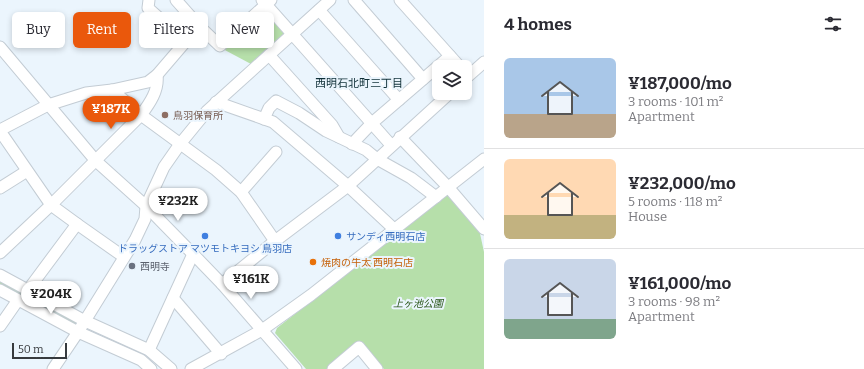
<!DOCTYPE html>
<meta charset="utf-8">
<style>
body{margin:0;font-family:Bitter,"Noto Sans JP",serif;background:#f2f2f3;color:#2b2b33;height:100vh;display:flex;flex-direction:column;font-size:15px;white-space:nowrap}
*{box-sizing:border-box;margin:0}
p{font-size:13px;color:#7c7c81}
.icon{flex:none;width:22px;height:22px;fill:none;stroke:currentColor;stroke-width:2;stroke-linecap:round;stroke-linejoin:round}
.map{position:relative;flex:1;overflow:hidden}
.side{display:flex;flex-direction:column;background:#fff;width:380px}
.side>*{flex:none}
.banner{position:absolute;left:12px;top:12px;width:380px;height:36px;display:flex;gap:8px}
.controls{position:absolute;left:432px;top:60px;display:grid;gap:8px}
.controls a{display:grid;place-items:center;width:40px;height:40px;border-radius:6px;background:#fff;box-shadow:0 2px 6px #0003;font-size:20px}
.scale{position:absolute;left:12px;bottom:10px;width:55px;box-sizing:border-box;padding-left:4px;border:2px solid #373a3e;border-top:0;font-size:11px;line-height:14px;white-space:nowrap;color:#373a3e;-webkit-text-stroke:3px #ebf5fd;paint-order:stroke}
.price{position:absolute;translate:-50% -34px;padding:0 9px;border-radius:14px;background:#fff;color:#222;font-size:13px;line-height:26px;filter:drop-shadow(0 1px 2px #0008)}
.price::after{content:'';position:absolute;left:50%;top:24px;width:12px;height:9px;margin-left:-6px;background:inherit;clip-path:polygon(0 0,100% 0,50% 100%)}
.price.active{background:#ea580c;color:#fff}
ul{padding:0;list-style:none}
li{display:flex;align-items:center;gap:12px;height:100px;padding:0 20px}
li+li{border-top:1px solid #e1e1e2}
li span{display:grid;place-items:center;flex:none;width:112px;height:80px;border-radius:6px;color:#555}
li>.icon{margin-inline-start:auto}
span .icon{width:48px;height:48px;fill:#fffc;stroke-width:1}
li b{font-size:17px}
h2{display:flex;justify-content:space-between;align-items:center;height:48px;padding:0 20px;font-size:17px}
.tag{padding:0 14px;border-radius:6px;background:#fff;box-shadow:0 2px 6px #0003;font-size:14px;line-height:36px}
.tag.active{background:#ea580c;color:#fff}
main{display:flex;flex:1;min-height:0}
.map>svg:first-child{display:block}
.green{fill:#b6dfaa}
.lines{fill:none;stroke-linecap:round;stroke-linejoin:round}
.minor-casing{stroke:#c3ccd4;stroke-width:13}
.minor{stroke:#fff;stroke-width:11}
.education-dot{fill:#8d6e63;stroke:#ebf5fd;stroke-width:1.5}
.shop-dot{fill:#3f7fe0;stroke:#ebf5fd;stroke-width:1.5}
.food-dot{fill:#e8710a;stroke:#ebf5fd;stroke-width:1.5}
.worship-dot{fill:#6b7280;stroke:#ebf5fd;stroke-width:1.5}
.labels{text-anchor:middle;stroke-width:4;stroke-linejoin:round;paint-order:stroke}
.education-label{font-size:10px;fill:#785e54;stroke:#ebf5fd;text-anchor:start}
.shop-label{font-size:10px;fill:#366cbe;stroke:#ebf5fd;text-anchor:start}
.food-label{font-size:10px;fill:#c56008;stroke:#ebf5fd;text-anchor:start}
.worship-label{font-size:10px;fill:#5b616d;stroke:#ebf5fd;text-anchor:start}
.park-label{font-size:10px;font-style:italic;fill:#285517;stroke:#ebf5fd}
.neighbourhood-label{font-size:11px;fill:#103038;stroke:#ebf5fd}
</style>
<main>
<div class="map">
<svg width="484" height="369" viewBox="0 0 484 369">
<rect width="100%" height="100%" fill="#ebf5fd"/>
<g class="green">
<polygon points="264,9 284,31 284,34 251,64 221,48"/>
<polygon points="446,196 450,196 479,229 484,252 484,369 384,369 360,342 328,369 306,369 275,333 277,328"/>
<polygon points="0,278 82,322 77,330 0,288"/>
</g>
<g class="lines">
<g class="minor-casing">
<g id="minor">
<polyline points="149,0 148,8 185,41"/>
<polyline points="176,0 199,26"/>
<polyline points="262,0 391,145"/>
<polyline points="354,0 423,79"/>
<polyline points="400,0 460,67"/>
<polyline points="319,10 399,100"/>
<polyline points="0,47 96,161 146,206 193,254 222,284 296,369"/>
<polyline points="269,55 332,125 339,137"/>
<polyline points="465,79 484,62"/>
<polyline points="112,90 141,115 216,170 241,192 275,241"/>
<polyline points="216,102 273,122 348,186 394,229"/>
<polyline points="264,119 269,108 276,101 299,113 326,131 366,150 377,159 411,178 436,197"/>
<polyline points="0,130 48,105 86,93 112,90 148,82 157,75 199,26 220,46 271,0"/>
<polyline points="0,131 51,205 77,224 28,290"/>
<polyline points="400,137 448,187 484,229"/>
<polyline points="352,144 372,123 450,56"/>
<polyline points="0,188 27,171"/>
<polyline points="241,192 276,152"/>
<polyline points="77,224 124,257"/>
<path d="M0,253L51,205L141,115C150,103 159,90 157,75"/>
<polyline points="0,275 85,321 149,350 171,369"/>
<polyline points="222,284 275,241 348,186 450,93"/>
<polyline points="0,290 78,332 141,360 151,369"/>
<polyline points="173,298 221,354"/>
<polyline points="0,326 18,300"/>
<polyline points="149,350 193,254"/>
<polyline points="53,369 78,332 135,240 145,219 146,206 164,167 180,144 207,111 330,0"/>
<polyline points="191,369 262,330 311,295 484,159"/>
<polyline points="333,369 359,347 377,369"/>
</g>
</g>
<use href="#minor" class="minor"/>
</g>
<circle class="education-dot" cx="165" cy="115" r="4"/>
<g class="shop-dot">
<circle cx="205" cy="236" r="4"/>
<circle cx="338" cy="236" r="4"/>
</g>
<circle class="food-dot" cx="313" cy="262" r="4"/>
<circle class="worship-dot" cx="132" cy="266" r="4"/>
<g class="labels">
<g class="education-label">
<text x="173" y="119">鳥羽保育所</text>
</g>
<g class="shop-label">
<text x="346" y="240">サンディ西明石店</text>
<text x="205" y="252" text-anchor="middle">ドラッグストア マツモトキヨシ 鳥羽店</text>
</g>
<g class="food-label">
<text x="321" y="266">焼肉の牛太 西明石店</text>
</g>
<g class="worship-label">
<text x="140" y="270">西明寺</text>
</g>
<g class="park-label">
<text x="418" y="307">上ヶ池公園</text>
</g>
<g class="neighbourhood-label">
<text x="359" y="87">西明石北町三丁目</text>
</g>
</g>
</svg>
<div class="controls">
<a><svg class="icon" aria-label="layers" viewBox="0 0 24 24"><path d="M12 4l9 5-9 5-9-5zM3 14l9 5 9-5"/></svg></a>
</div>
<div class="scale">50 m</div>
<b class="price active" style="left:111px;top:130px">¥187K</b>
<b class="price" style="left:178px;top:222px">¥232K</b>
<b class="price" style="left:251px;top:300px">¥161K</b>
<b class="price" style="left:51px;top:315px">¥204K</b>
<div class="banner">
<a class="tag">Buy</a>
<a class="tag active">Rent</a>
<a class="tag">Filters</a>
<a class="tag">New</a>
</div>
</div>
<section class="side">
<h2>4 homes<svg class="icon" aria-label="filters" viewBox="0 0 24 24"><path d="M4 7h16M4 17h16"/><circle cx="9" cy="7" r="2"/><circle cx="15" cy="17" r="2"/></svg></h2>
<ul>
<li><span style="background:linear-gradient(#a9c7e8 70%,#b9a48a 0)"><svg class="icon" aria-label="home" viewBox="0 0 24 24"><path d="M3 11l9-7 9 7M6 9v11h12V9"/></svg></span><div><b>¥187,000/mo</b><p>3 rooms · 101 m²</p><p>Apartment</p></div></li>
<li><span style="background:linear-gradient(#ffd9b3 70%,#c2b280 0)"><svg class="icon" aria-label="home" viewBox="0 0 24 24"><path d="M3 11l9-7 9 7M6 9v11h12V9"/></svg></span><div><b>¥232,000/mo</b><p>5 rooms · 118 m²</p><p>House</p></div></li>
<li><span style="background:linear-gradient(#c9d6e8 75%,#7fa58c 0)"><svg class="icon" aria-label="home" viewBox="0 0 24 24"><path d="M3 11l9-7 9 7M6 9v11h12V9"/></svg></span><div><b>¥161,000/mo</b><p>3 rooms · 98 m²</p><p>Apartment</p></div></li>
</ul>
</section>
</main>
